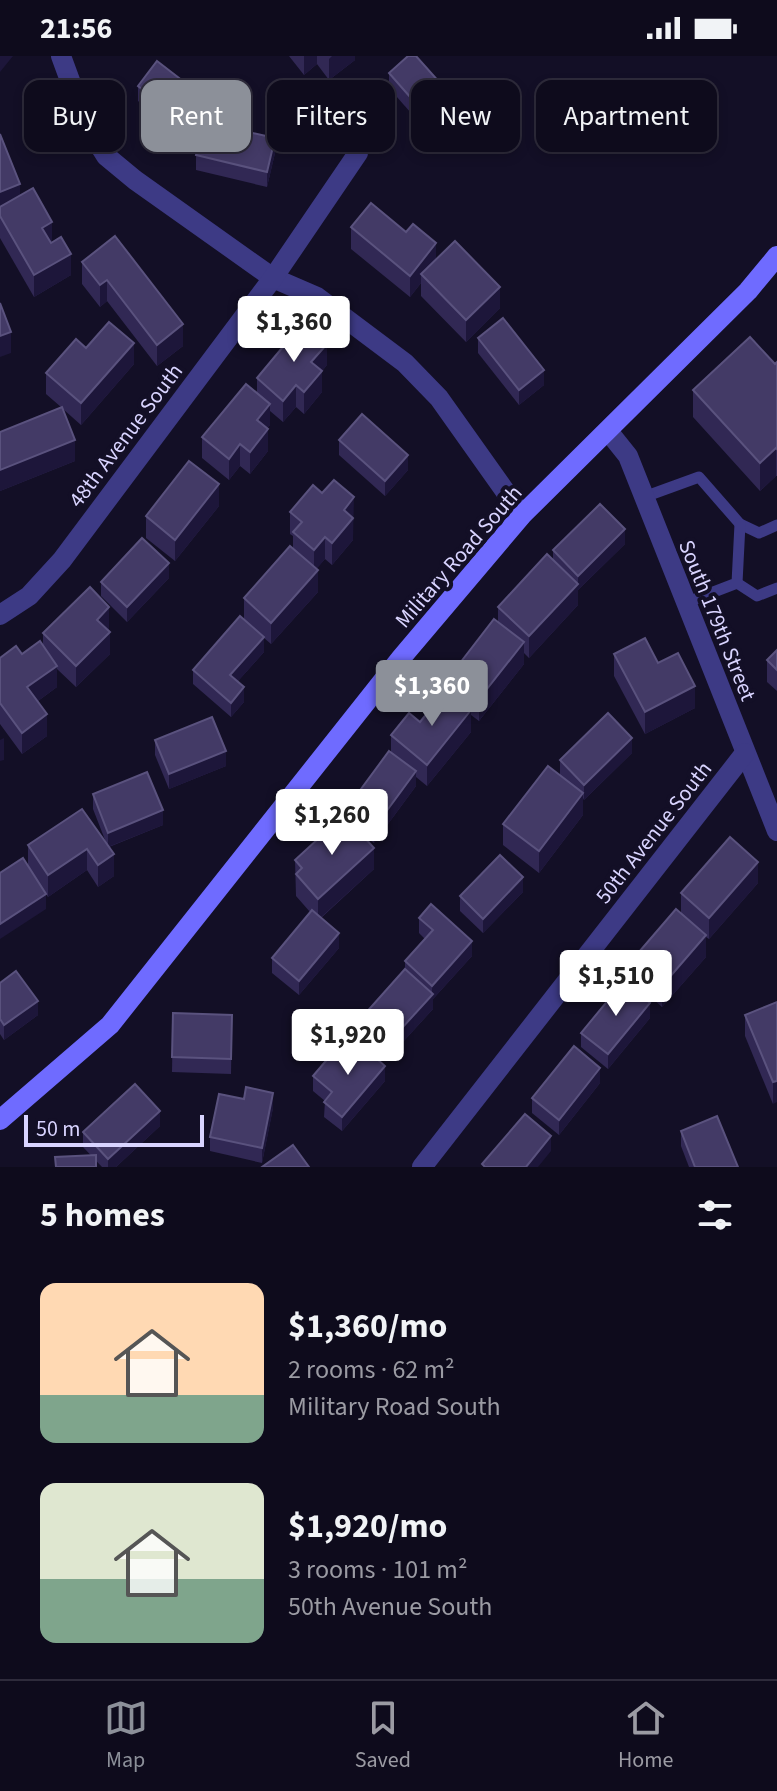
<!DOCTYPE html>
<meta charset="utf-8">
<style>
body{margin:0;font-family:"Source Sans 3",sans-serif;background:#1c1929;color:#f1f3f6;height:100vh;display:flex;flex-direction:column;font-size:30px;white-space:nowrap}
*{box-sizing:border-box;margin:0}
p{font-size:26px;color:#9b9ba3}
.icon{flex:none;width:44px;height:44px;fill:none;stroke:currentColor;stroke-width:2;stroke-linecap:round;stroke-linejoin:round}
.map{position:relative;height:1111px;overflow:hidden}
.panel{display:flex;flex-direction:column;background:#0e0b1c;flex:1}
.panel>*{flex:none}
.top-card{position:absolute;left:24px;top:24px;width:730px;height:72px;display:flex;gap:16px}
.scale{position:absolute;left:24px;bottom:20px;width:180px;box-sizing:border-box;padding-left:8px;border:4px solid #d9d4ff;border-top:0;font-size:22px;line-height:28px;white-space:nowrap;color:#d9d4ff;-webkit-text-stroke:6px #130f26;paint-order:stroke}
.price{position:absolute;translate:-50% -68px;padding:0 18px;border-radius:8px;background:#fff;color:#222;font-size:26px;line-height:52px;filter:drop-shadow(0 2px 4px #0008)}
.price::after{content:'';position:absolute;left:50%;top:48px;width:24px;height:18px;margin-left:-12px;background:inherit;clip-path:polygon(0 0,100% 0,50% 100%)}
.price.on{background:#8c9099;color:#fff}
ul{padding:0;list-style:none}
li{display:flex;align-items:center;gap:24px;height:200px;padding:0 40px}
li span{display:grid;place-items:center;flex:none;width:224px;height:160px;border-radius:16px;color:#555}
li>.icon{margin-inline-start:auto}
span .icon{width:96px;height:96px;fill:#fffc;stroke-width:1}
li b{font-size:34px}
h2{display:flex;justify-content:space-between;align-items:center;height:96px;padding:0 40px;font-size:34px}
.chip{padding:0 28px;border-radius:16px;background:#0e0b1c;box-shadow:0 4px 12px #0003,0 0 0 2px #2e2b3b;font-size:28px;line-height:72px}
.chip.on{background:#8c9099;color:#fff}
.status{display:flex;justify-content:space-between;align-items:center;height:56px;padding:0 40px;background:#0e0b1c;direction:ltr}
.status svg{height:22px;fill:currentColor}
.dock{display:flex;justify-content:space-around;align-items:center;height:112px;border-top:2px solid #2e2b3b;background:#0e0b1c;font-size:22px;color:#9b9ba3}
.dock a{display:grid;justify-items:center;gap:4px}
.dock .on{color:#8c9099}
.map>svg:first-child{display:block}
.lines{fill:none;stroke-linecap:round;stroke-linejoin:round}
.service{stroke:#3d3a85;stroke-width:11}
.minor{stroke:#3d3a85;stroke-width:20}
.secondary{stroke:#6f6bff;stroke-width:20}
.wall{fill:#312854}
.shaded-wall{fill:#1d163a}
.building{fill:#433a66;stroke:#5a527e;stroke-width:2}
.labels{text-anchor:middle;stroke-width:8;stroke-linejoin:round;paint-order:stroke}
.street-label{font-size:22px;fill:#d9d4ff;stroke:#130f26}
</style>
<div class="status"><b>21:56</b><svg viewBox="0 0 49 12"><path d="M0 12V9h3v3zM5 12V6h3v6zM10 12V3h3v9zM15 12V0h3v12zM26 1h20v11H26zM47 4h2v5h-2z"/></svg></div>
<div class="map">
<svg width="777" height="1111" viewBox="0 0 777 1111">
<rect width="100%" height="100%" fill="#130f26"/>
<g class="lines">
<g class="service">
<polyline points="644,441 699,421 740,468 759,477 777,469"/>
<polyline points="737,527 757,540 777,532"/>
<polyline points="685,547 737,527 740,468"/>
</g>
<g class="minor">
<polyline points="61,0 86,68 106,100 135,124 273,222 317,241 405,307 439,342 522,459"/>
<polyline points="608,375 628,400 777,775"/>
<polyline points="0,559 29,540 62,504 273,222 358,97"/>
<polyline points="422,1111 745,697"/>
</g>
<polyline class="secondary" points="0,1064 110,969 401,602 522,459 748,235 777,200"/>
</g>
<g class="wall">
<polygon points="289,0 355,0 355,4 329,24 317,8 304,19"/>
<polygon points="389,17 457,61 433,82 389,32"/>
<polygon points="138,30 210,61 206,66 275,97 267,131 196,114 196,99 203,70 190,86 138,45"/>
<polygon points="20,139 52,186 71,219 34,241 0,182 0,151"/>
<polygon points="351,171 436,204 500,252 466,286 421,240 421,227 410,241 351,193"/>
<polygon points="115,180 183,290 157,310 107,245 100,251 82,228 82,206"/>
<polygon points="478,282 544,329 519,349 478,297"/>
<polygon points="86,292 134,308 81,369 63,353 75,405 0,435 0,376 61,351 46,338 46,317"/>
<polygon points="777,306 777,420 776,420 760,435 693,361 693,334 775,308"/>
<polygon points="327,309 322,315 322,336 304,358 296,351 283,366 270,355 270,369 267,372 268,395 250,418 240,410 229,424 202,402 202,381 257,336 257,322"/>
<polygon points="339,384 408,414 385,440 339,399"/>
<polygon points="219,450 175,505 146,482 146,460"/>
<polygon points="290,456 354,463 353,465 353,484 332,509 325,503 316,513 318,536 271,588 264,582 264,596 238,625 244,646 231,661 193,628 193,614 244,564 244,542 293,492 293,480 290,478"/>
<polygon points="625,488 578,534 578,549 529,602 524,597 524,608 479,665 471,659 471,676 427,730 416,721 416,730 374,787 361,778 374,813 321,862 339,892 299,939 272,917 272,902 310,856 296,840 295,804 347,762 347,752 391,697 391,679 420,666 450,636 450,620 498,566 498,551 553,504 553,494"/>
<polygon points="169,522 127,566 101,540 101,526"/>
<polygon points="109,573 108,574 110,598 76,631 57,613 57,631 38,645 47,680 22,698 0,668 0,602 22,598 43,590 43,577"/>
<polygon points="777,594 777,635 767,626 767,604"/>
<polygon points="614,598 658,607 695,652 645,678 614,620"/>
<polygon points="155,684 226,710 169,733 155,699"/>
<polygon points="632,697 584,744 583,742 583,759 539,817 503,789 503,768 560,719 560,704"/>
<polygon points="93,738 163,769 109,791 114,820 98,831 87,814 48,841 28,811 28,789 107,789 93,753"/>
<polygon points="758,827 709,883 706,881 706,901 662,951 633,925 633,903 681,857 681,837"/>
<polygon points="523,836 483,877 460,855 460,840"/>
<polygon points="419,862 472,900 433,943 433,953 391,999 364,974 364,959 405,913 405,905 425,883 419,877"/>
<polygon points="0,927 38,959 4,984 0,978"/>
<polygon points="777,946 773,1048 745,980 745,959"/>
<polygon points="173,957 232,959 231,1018 172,1016"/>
<polygon points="650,962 608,1013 581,991 581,977"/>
<polygon points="346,1001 385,1025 342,1075 324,1061 325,1045 313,1035 313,1020"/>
<polygon points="600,1027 559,1079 532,1057 532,1042"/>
<polygon points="273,1052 262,1107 210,1095 210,1081"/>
<polygon points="160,1070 116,1111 102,1111 83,1091 83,1076"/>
<polygon points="681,1075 738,1111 689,1111 681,1090"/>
</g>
<g class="shaded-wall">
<polygon points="0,0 13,0 0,16"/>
<polygon points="304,0 317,0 317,8 304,19"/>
<polygon points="332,0 355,0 355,4 329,24 329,3"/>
<polygon points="210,46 210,61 190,86 190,71"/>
<polygon points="457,46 457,61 433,82 433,67"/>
<polygon points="275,82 275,97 267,131 267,116"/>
<polygon points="20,128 20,143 0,151 0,136"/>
<polygon points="52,166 52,187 42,193 42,172"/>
<polygon points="436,187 436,209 421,218 421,227 410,241 410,220"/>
<polygon points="71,198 71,219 34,241 34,219"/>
<polygon points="107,224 107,245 100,251 100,229"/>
<polygon points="500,231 500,252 466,286 466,264"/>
<polygon points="183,268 183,290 157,310 157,289"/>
<polygon points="11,276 11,297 0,301 0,280"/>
<polygon points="134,287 134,308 81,369 81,347"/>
<polygon points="327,288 327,309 322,315 322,336 304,358 304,336 311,306"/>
<polygon points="544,314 544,329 519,349 519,334"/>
<polygon points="296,329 296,351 283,366 283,345"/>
<polygon points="270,348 270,369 257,385 257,364"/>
<polygon points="268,373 268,395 250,418 250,396"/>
<polygon points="75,384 75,405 0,435 0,414"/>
<polygon points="240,388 240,410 229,424 229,403"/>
<polygon points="776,392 776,420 760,435 760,407"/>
<polygon points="408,399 408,414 385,440 385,425"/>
<polygon points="219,428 219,450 175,505 175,484"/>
<polygon points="354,441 353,484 332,509 332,487 344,454"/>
<polygon points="625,473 625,488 578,534 578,520"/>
<polygon points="325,481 325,503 314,516 314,494"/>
<polygon points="169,507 169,522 127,566 127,551"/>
<polygon points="318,514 318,536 271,588 271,567"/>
<polygon points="578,528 578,549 529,602 529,580"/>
<polygon points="109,551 109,573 97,585 97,564"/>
<polygon points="110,576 110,598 76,631 76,610"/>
<polygon points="264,581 264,596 230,634 230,619"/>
<polygon points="524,586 524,608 479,665 479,643"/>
<polygon points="57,610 57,631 27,653 27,631"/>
<polygon points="695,630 695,652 645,678 645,656"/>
<polygon points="244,631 244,646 231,661 231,647"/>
<polygon points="471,654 471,676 427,730 427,709"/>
<polygon points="47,658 47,680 22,698 22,677"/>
<polygon points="4,682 4,704 0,705 0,684"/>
<polygon points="632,682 632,697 584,744 584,729"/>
<polygon points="226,695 226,710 169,733 169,718"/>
<polygon points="416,715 416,730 374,787 374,772"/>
<polygon points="583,737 583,759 539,817 539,795"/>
<polygon points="163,754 163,769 108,791 108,777"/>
<polygon points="374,792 374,813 318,864 318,843"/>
<polygon points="87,793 87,814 48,841 48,819"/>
<polygon points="114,798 114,820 98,831 98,809"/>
<polygon points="758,806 758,827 709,883 709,862"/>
<polygon points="523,821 523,836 483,877 483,863"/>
<polygon points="46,838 46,853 0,883 0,868"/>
<polygon points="339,877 339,892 299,939 299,925"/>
<polygon points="706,879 706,901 662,951 662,930"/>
<polygon points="472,885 472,900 433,943 433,953 391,999 391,984 432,939 432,930"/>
<polygon points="38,945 38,959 4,984 4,969"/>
<polygon points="650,947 650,962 608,1013 608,998"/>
<polygon points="385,1010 385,1025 342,1075 342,1061"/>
<polygon points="600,1012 600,1027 559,1079 559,1064"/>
<polygon points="777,1025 777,1046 773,1048 773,1026"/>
<polygon points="273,1037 273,1052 262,1107 262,1092"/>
<polygon points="160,1055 160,1070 116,1111 108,1111 108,1103"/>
<polygon points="551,1080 551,1095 538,1111 526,1111"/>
</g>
<g class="building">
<polygon points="408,0 416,0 457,46 433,67 389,17"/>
<polygon points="157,5 210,46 190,71 138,30"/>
<polygon points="204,66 275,82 267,116 196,99"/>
<polygon points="0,78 20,128 0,136"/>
<polygon points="33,132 52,166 42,172 51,187 61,181 71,198 34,219 0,160 0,151"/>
<polygon points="371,147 406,176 413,168 436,187 410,220 351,171"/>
<polygon points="115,180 183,268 157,289 107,224 100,229 82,206"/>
<polygon points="455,185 500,231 466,264 421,218"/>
<polygon points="0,247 11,276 0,280"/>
<polygon points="503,262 544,314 519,334 478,282"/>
<polygon points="109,266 134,287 81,347 46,317 76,283 86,292"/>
<polygon points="302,268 327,288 311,306 322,315 304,336 296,329 283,345 257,322"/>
<polygon points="750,281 775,308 777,306 777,393 776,392 760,407 693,334"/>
<polygon points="246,328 270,348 257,364 268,373 250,396 240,388 229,403 202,381"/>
<polygon points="62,351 75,384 0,414 0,376"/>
<polygon points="362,358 408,399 385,425 339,384"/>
<polygon points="189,405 219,428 175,484 146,460"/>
<polygon points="334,424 354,441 344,454 353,462 332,487 325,481 314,494 293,476 302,466 290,456 313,429 322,437"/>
<polygon points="600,448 625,473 578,520 553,494"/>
<polygon points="142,482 169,507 127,551 101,526"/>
<polygon points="290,490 318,514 271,567 244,542"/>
<polygon points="547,498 578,528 529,580 498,551"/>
<polygon points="90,531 109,551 97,564 110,576 76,610 43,577"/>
<polygon points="240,560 264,581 230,619 244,631 231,647 193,614"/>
<polygon points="494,563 524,586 479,643 450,620"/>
<polygon points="645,582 658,607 678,597 695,630 645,656 614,598"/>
<polygon points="40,585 57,610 27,631 47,658 22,677 0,647 0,602 16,590 22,598"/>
<polygon points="777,594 777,614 767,604"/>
<polygon points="446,634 471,654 427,709 391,679 409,657 420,666"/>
<polygon points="608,657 632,682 584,729 560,704"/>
<polygon points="212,661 226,695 169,718 155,684"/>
<polygon points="389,695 416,715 374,772 347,752"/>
<polygon points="548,710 583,737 539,795 503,768"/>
<polygon points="147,716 163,754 108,777 93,738"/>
<polygon points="82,753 114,798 98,809 87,793 48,819 28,789"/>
<polygon points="344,759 374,792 318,843 296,818 302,812 295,804"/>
<polygon points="730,781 758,806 709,862 681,837"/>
<polygon points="500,799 523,821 483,863 460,840"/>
<polygon points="23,802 46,838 0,868 0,817"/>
<polygon points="431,848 472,885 432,930 405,905 433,874 419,862"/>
<polygon points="676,853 706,879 662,930 633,903"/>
<polygon points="312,854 339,877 299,925 272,902"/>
<polygon points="405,913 433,938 391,984 364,959"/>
<polygon points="16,915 38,945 4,969 0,963 0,927"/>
<polygon points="624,925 650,947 608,998 581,977"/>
<polygon points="777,946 777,1025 773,1026 745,959"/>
<polygon points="173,957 232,959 231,1003 172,1001"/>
<polygon points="358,986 385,1010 342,1061 324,1046 332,1036 313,1020 336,993 346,1001"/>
<polygon points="574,990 600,1012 559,1064 532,1042"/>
<polygon points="135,1028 160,1055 108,1103 83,1076"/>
<polygon points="246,1031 273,1037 262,1092 210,1081 219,1038 244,1043"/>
<polygon points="525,1058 551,1080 526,1111 485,1111 482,1108"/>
<polygon points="717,1060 738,1111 695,1111 681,1075"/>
<polygon points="293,1089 309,1111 262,1111"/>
<polygon points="96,1099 96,1111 56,1111 55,1101"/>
</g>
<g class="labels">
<g class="street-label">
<text transform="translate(125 379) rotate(-53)" y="8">48th Avenue South</text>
<text transform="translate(458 500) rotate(-49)" y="8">Military Road South</text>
<text transform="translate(718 564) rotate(68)" y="8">South 179th Street</text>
<text transform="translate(653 776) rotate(-52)" y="8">50th Avenue South</text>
</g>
</g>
</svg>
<div class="scale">50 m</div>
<b class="price" style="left:294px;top:308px">$1,360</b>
<b class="price on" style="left:432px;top:672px">$1,360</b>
<b class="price" style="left:332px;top:801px">$1,260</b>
<b class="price" style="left:616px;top:962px">$1,510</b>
<b class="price" style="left:348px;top:1021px">$1,920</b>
<div class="top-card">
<a class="chip">Buy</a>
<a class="chip on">Rent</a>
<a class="chip">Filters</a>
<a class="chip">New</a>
<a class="chip">Apartment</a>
</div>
</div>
<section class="panel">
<h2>5 homes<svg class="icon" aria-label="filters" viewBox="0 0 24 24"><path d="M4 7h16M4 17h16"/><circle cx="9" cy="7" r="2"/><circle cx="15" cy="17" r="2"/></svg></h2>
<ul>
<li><span style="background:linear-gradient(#ffd9b3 70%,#7fa58c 0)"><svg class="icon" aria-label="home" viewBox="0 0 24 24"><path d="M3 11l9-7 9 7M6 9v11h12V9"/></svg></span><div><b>$1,360/mo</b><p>2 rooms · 62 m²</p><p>Military Road South</p></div></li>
<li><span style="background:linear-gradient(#dfe7d0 60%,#7fa58c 0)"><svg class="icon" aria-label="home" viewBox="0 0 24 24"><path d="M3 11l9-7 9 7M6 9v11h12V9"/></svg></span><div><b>$1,920/mo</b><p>3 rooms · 101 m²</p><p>50th Avenue South</p></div></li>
</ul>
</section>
<nav class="dock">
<a class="on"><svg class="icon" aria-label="map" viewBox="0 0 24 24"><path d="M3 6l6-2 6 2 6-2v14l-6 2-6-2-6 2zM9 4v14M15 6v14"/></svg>Map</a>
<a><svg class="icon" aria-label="saved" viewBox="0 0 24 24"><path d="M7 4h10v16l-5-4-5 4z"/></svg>Saved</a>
<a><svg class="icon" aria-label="home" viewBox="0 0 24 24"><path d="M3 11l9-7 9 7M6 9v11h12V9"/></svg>Home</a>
</nav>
